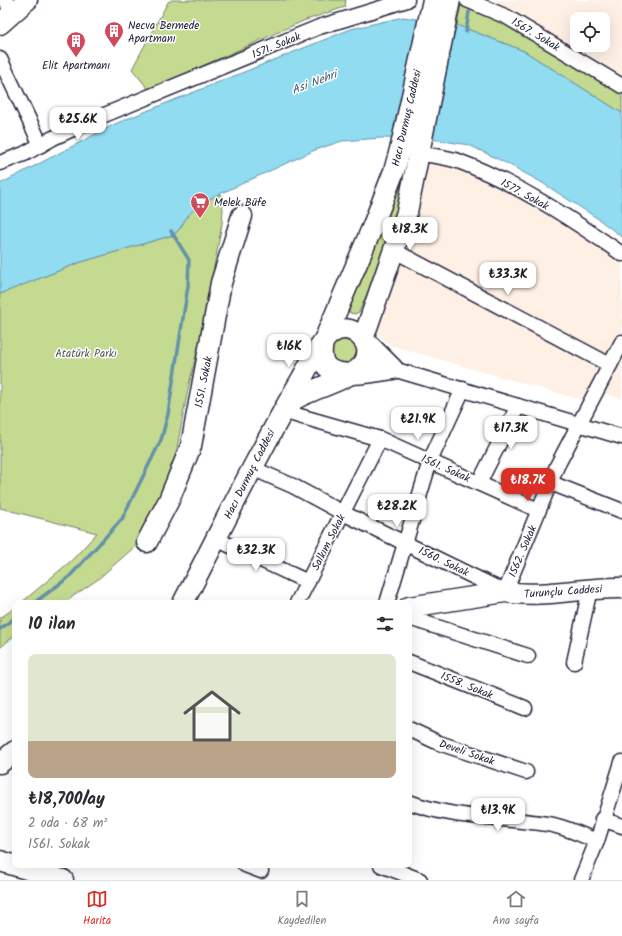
<!DOCTYPE html>
<html lang="tr">
<meta charset="utf-8">
<style>
body{margin:0;font-family:Kalam,sans-serif;background:#f2f2f3;color:#2b2b33;height:100vh;display:flex;flex-direction:column;font-size:15px;white-space:nowrap}
*{box-sizing:border-box;margin:0}
p{font-size:13px;color:#7c7c81}
.icon{flex:none;width:22px;height:22px;fill:none;stroke:currentColor;stroke-width:2;stroke-linecap:round;stroke-linejoin:round}
.map{position:relative;flex:1;overflow:hidden}
.details{position:absolute;left:12px;top:600px;width:400px;height:268px;display:flex;flex-direction:column;background:#fff;border-radius:8px;box-shadow:0 4px 16px #0002}
.details>*{flex:none}
.buttons{position:absolute;left:570px;top:12px;display:grid;gap:8px}
.buttons a{display:grid;place-items:center;width:40px;height:40px;border-radius:8px;background:#fff;box-shadow:0 4px 16px #0002;font-size:20px}
.price{position:absolute;translate:-50% -34px;padding:0 9px;border-radius:8px;background:#fff;color:#222;font-size:13px;line-height:26px;filter:drop-shadow(0 1px 2px #0008)}
.price::after{content:'';position:absolute;left:50%;top:24px;width:12px;height:9px;margin-left:-6px;background:inherit;clip-path:polygon(0 0,100% 0,50% 100%)}
.price.selected{background:#d93025;color:#fff}
ul{padding:0;list-style:none}
li{display:grid;align-content:center;gap:8px;height:212px;padding:0 16px}
li+li{border-top:1px solid #e1e1e2}
li span{display:grid;place-items:center;height:124px;border-radius:8px;color:#555}
li>.icon{margin-inline-start:auto}
span .icon{width:72px;height:72px;fill:#fffc;stroke-width:1}
li b{font-size:17px}
h2{display:flex;justify-content:space-between;align-items:center;height:48px;padding:0 16px;font-size:17px}
.menu{display:flex;justify-content:space-around;align-items:center;height:56px;border-top:1px solid #e1e1e2;background:#fff;font-size:11px;color:#7c7c81}
.menu a{display:grid;justify-items:center;gap:2px}
.menu .selected{color:#d93025}
.map>svg:first-child{display:block}
.built{fill:#fef0e5;fill-rule:evenodd}
.green{fill:#c4da90;stroke:#737e66}
.water{fill:#91dcf1;stroke:#6592a8}
.lines{fill:none;stroke-linecap:round;stroke-linejoin:round}
.stream{stroke:#6592a8;stroke-width:3.5}
.street-casing{stroke:#22223b;stroke-width:17}
.secondary-casing{stroke:#22223b;stroke-width:23}
.street{stroke:#fff;stroke-width:14}
.secondary{stroke:#fff;stroke-width:20}
.labels{text-anchor:middle;stroke-width:3;stroke-linejoin:round;paint-order:stroke}
.poi-label{font-size:11px;fill:#22223b;stroke:#fff;text-anchor:start}
.street-label{font-size:11px;fill:#22223b;stroke:#fff}
.park-label{font-size:11px;fill:#535954;stroke:#fff}
.water-label{font-size:12px;font-style:italic;fill:#435a72;stroke:#fff}
</style>
<div class="map">
<svg width="622" height="880" viewBox="0 0 622 880">
<rect width="100%" height="100%" fill="#fff"/>
<filter id="ink" filterUnits="userSpaceOnUse"><feTurbulence type="fractalNoise" baseFrequency=".025" numOctaves="2"/><feDisplacementMap in="SourceGraphic" scale="8" xChannelSelector="R" yChannelSelector="G"/><feConvolveMatrix kernelMatrix="1 2 1 2 8 2 1 2 1" color-interpolation-filters="sRGB"/></filter>
<g filter="url(#ink)">
<g class="built">
<path d="M494,0H622V80L494,1ZM577,19H603V45H577Z"/>
<polygon points="424,161 472,172 524,198 590,240 622,264 622,399 591,389 585,401 389,345 377,333 374,314"/>
</g>
<g class="green">
<polygon points="172,0 346,0 345,7 303,21 149,90 132,69 168,2"/>
<polygon points="462,0 622,85 622,113 524,51 457,25"/>
<polygon points="408,160 403,197 384,255 359,312 355,314 350,313 349,307"/>
<path d="M220,194L223,209L222,224L203,327L188,389L172,475L139,543L97,580L63,603H21L72,560L97,533L0,508V294L78,263L173,235C182,228 181,226 186,218C194,206 207,199 220,194Z"/>
<polygon points="350,336 360,352 351,364 341,365 333,360 330,346 332,341"/>
<polygon points="15,608 15,635 0,648 0,618"/>
</g>
<path class="water" d="M403,17L457,25L524,51L622,113V237L597,218L541,182L506,163L469,145L431,139L381,138L342,141L315,150L213,197C203,203 194,208 187,217C181,225 182,228 173,235L78,263L0,294V184L117,123L351,29Z"/>
<g class="lines">
<g class="stream">
<polyline points="466,32 469,12"/>
<polyline points="34,603 69,577 122,519 161,440 168,414 188,286 189,260 171,231"/>
<polyline points="0,629 15,618"/>
</g>
<g class="street-casing">
<g id="street">
<polyline points="6,0 11,13"/>
<polyline points="467,0 507,17 622,86"/>
<polyline points="0,59 41,145"/>
<path d="M419,153C432,156 446,157 458,161C517,183 570,218 622,254"/>
<polyline points="0,163 24,154 53,138 97,118 319,27 407,0"/>
<polyline points="393,250 610,365"/>
<polyline points="393,369 622,437"/>
<polyline points="282,411 380,439 538,510"/>
<polyline points="252,468 293,486 343,513 505,592 557,466 622,342"/>
<polyline points="479,483 518,406"/>
<polyline points="551,483 622,511"/>
<polyline points="216,539 308,582"/>
<polyline points="297,603 380,439"/>
<polyline points="387,603 430,461 463,389"/>
<polyline points="409,618 528,656"/>
<polyline points="409,662 525,708"/>
<polyline points="574,662 590,589"/>
<polyline points="409,729 439,743 526,772"/>
<path d="M409,802C452,819 502,817 547,824C564,826 581,835 597,841"/>
<polyline points="602,819 622,826"/>
<polyline points="245,865 261,871"/>
<polyline points="381,865 420,880"/>
<polyline points="581,880 597,841 622,762"/>
</g>
</g>
<g class="secondary-casing">
<g id="secondary">
<polyline points="0,24 27,0"/>
<path d="M363,339L393,369C368,372 313,387 323,343L372,228L394,171L401,146L433,0"/>
<polyline points="363,339 407,212 450,0"/>
<polyline points="147,542 169,500 191,446 221,283 242,216"/>
<path d="M183,603C222,528 259,451 302,378C309,366 320,340 332,333C351,320 376,343 364,363C355,378 311,389 295,399C291,402 287,406 284,409"/>
<path d="M409,607L505,592C545,598 583,587 622,588"/>
<polyline points="0,763 15,751"/>
<polyline points="0,861 63,880"/>
</g>
</g>
<use href="#street" class="street"/>
<use href="#secondary" class="secondary"/>
</g>
</g>
<defs>
<g id="building-pin" transform="scale(1)"><path d="M0 17L-7.5 6A9.5 9.5 0 1 1 7.5 6Z" fill="#d1495b" stroke="#fff"/><path d="M-4-6H4V6H1V3H-1V6H-4ZM-2.5-4.3h1.7v1.8h-1.7ZM.8-4.3h1.7v1.8H.8ZM-2.5-1h1.7V.8h-1.7ZM.8-1h1.7V.8H.8Z" fill="#fff"/></g>
<g id="supermarket-pin" transform="scale(1)"><path d="M0 17L-7.5 6A9.5 9.5 0 1 1 7.5 6Z" fill="#d1495b" stroke="#fff"/><path d="M-6-5.5h2.5l.6 2H6L4.5 2H-2.5L-4.4-4H-6ZM-1.5 3.2a1.3 1.3 0 1 0 .1 0ZM3 3.2a1.3 1.3 0 1 0 .1 0Z" fill="#fff"/></g>
</defs>
<g fill-rule="evenodd">
<use href="#building-pin" x="114" y="31"/>
<use href="#building-pin" x="76" y="41"/>
<use href="#supermarket-pin" x="200" y="202"/>
</g>
<g class="labels">
<g class="poi-label">
<text x="128" y="29">Necva Bermede<tspan x="128" dy="13">Apartmanı</tspan></text>
<text x="76" y="69" text-anchor="middle">Elit Apartmanı</text>
<text x="214" y="206">Melek Büfe</text>
</g>
<g class="street-label">
<text transform="translate(536 34) rotate(31)" y="4">1567. Sokak</text>
<text transform="translate(276 45) rotate(-22)" y="4">1571. Sokak</text>
<text transform="translate(406 118) rotate(-77)" y="4">Hacı Durmuş Caddesi</text>
<text transform="translate(525 194) rotate(29)" y="4">1577. Sokak</text>
<text transform="translate(203 382) rotate(-79)" y="4">1551. Sokak</text>
<text transform="translate(446 468) rotate(24)" y="4">1561. Sokak</text>
<text transform="translate(249 474) rotate(-63)" y="4">Hacı Durmuş Caddesi</text>
<text transform="translate(328 542) rotate(-63)" y="4">Salkım Sokak</text>
<text transform="translate(522 551) rotate(-67)" y="4">1562. Sokak</text>
<text transform="translate(444 561) rotate(26)" y="4">1560. Sokak</text>
<text transform="translate(563 591) rotate(-4)" y="4">Turunçlu Caddesi</text>
<text transform="translate(467 685) rotate(22)" y="4">1558. Sokak</text>
<text transform="translate(467 752) rotate(19)" y="4">Develi Sokak</text>
</g>
<g class="park-label">
<text x="86" y="357">Atatürk Parkı</text>
</g>
<g class="water-label">
<text transform="translate(314 82) rotate(-21)" y="4">Asi Nehri</text>
</g>
</g>
</svg>
<div class="buttons">
<a><svg class="icon" aria-label="locate" viewBox="0 0 24 24"><circle cx="12" cy="12" r="6"/><path d="M12 2v4M12 18v4M2 12h4M18 12h4"/></svg></a>
</div>
<b class="price" style="left:78px;top:141px">₺25.6K</b>
<b class="price" style="left:410px;top:251px">₺18.3K</b>
<b class="price" style="left:508px;top:296px">₺33.3K</b>
<b class="price" style="left:289px;top:368px">₺16K</b>
<b class="price" style="left:418px;top:441px">₺21.9K</b>
<b class="price" style="left:511px;top:450px">₺17.3K</b>
<b class="price selected" style="left:528px;top:502px">₺18.7K</b>
<b class="price" style="left:397px;top:528px">₺28.2K</b>
<b class="price" style="left:256px;top:572px">₺32.3K</b>
<b class="price" style="left:498px;top:832px">₺13.9K</b>
<section class="details">
<h2>10 ilan<svg class="icon" aria-label="filters" viewBox="0 0 24 24"><path d="M4 7h16M4 17h16"/><circle cx="9" cy="7" r="2"/><circle cx="15" cy="17" r="2"/></svg></h2>
<ul>
<li><span style="background:linear-gradient(#dfe7d0 70%,#b9a48a 0)"><svg class="icon" aria-label="home" viewBox="0 0 24 24"><path d="M3 11l9-7 9 7M6 9v11h12V9"/></svg></span><div><b>₺18,700/ay</b><p>2 oda · 68 m²</p><p>1561. Sokak</p></div></li>
</ul>
</section>
</div>
<nav class="menu">
<a class="selected"><svg class="icon" aria-label="map" viewBox="0 0 24 24"><path d="M3 6l6-2 6 2 6-2v14l-6 2-6-2-6 2zM9 4v14M15 6v14"/></svg>Harita</a>
<a><svg class="icon" aria-label="saved" viewBox="0 0 24 24"><path d="M7 4h10v16l-5-4-5 4z"/></svg>Kaydedilen</a>
<a><svg class="icon" aria-label="home" viewBox="0 0 24 24"><path d="M3 11l9-7 9 7M6 9v11h12V9"/></svg>Ana sayfa</a>
</nav>
